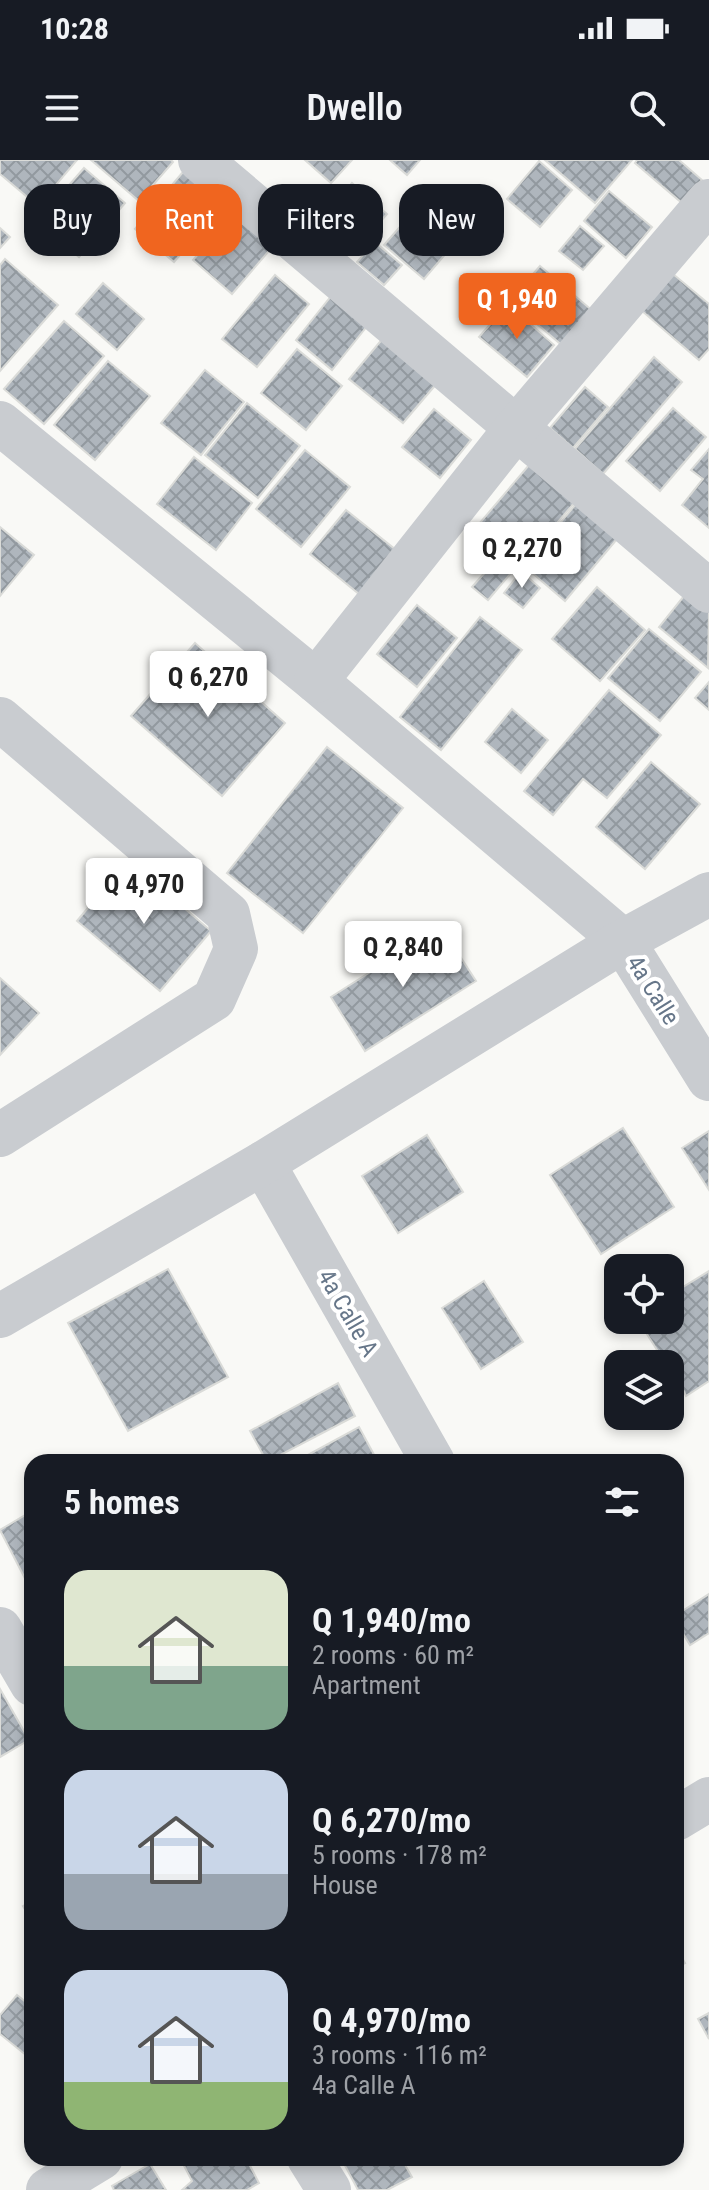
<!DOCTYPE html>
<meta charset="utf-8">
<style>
body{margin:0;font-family:"Roboto Condensed",sans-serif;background:#242831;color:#f1f3f6;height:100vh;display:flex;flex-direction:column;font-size:30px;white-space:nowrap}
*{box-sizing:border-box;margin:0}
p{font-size:26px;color:#9ea1a6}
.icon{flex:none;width:44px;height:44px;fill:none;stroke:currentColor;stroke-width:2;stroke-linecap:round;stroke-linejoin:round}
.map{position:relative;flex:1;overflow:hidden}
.details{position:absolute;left:24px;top:1294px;width:660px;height:712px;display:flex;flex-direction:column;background:#171b24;border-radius:24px;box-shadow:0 4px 12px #0003}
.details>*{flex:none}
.guide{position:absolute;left:24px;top:24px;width:662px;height:72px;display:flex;gap:16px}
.controls{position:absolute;left:604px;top:1094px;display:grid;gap:16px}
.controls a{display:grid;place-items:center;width:80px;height:80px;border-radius:16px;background:#171b24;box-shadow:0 4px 12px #0003;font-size:40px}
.price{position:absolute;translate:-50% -68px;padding:0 18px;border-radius:8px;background:#fff;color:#222;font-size:26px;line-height:52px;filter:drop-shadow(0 2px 4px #0008)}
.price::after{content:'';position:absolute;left:50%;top:48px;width:24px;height:18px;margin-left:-12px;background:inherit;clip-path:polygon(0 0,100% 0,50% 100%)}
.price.on{background:#f0651f;color:#fff}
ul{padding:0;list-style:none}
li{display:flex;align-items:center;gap:24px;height:200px;padding:0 40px}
li span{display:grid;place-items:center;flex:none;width:224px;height:160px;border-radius:24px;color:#555}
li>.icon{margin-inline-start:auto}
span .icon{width:96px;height:96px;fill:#fffc;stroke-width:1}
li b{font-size:34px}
h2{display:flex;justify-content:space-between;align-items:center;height:96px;padding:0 40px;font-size:34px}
.chip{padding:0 28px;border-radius:24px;background:#171b24;box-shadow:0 4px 12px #0003;font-size:28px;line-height:72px}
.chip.on{background:#f0651f;color:#fff}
.status{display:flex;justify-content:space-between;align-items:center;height:56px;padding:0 40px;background:#171b24;direction:ltr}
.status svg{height:22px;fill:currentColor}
header{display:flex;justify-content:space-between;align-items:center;height:104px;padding:0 40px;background:#171b24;font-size:36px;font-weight:600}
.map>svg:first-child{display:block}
.building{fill:url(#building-cross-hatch);stroke:#dadbd8;stroke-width:2}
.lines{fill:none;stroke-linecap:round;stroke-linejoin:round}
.minor{stroke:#c9ccd0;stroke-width:44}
.labels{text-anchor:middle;stroke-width:8;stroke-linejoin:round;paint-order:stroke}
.street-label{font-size:24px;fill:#667689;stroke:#fff}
</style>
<div class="status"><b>10:28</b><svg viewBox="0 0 49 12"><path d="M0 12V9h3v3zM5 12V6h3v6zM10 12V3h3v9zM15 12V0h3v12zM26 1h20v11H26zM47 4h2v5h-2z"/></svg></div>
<header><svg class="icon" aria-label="menu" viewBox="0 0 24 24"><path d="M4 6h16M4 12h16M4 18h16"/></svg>Dwello<svg class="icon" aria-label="search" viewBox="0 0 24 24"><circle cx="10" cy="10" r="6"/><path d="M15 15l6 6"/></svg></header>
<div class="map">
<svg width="709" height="2030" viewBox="0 0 709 2030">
<defs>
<pattern id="building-cross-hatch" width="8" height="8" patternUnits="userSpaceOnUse" patternTransform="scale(2)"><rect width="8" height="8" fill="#afb6bd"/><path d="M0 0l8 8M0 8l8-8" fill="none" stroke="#92999f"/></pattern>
</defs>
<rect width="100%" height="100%" fill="#f9f9f6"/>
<g class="building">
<polygon points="0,0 77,0 38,46 0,14"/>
<polygon points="91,0 171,0 173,2 139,41"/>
<polygon points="305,0 352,0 331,23"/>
<polygon points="390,0 420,0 407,15"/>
<polygon points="545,0 632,0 595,43"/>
<polygon points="637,0 679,0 702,20 682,43 635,3"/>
<polygon points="539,1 572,30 540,67 507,39"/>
<polygon points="188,6 227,40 174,102 135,69"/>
<polygon points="84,8 125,43 79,97 37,62"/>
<polygon points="352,23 387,54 365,79 330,49"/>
<polygon points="609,31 652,67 626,98 584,61"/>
<polygon points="421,43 460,77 424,119 384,85"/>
<polygon points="235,52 274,85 232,134 193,100"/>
<polygon points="580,66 604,86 583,110 559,91"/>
<polygon points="0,68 10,77 0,88"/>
<polygon points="375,82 402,105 384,125 357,102"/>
<polygon points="5,99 58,145 0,211 0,105"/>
<polygon points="540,106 594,152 564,187 510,141"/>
<polygon points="673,114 709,144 709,189 699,200 642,151"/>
<polygon points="275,115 309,144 257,207 222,179"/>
<polygon points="103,123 144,159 117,190 76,154"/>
<polygon points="332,135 368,165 332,210 296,180"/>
<polygon points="508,144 554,185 527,217 479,177"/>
<polygon points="64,161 104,196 44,264 4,229"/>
<polygon points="384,177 438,222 403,263 349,219"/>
<polygon points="297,189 342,226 306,270 261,233"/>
<polygon points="654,197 682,222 603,314 575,289"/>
<polygon points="108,201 150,236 95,300 54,265"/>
<polygon points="205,210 244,242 201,295 161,263"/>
<polygon points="585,227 608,247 573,288 550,268"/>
<polygon points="247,243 300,286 258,338 205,295"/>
<polygon points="673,248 706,277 660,331 626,301"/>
<polygon points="434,249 471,280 440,318 402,287"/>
<polygon points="709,289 709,368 682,345 703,319 691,310"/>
<polygon points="305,290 350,327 301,387 256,349"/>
<polygon points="194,297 252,343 216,390 157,344"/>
<polygon points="535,298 580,336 519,408 473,371"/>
<polygon points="581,338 622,373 565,441 524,406"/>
<polygon points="346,350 396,390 359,434 310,394"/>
<polygon points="0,367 34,395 0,436"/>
<polygon points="497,399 512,412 488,440 472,427"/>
<polygon points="521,411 540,428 523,448 504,433"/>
<polygon points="597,427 645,470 600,521 552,479"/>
<polygon points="688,431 709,448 708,508 659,467"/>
<polygon points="417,445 457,478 417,527 377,494"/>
<polygon points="480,457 522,490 441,590 400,557"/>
<polygon points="649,469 701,512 660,561 608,518"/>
<polygon points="195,483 285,563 222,636 131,556"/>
<polygon points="709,522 709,550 695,538"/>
<polygon points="609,530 661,575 607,638 583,619 553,655 524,631"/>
<polygon points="512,549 548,580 521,613 485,582"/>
<polygon points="327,587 403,648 303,773 227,713"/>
<polygon points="651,602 700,644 645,709 596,667"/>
<polygon points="128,700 211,771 160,831 77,761"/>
<polygon points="441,767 476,821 365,891 331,837"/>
<polygon points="0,818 39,853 0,895"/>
<polygon points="623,968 674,1047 601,1094 550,1015"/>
<polygon points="709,971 709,1030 682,988"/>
<polygon points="427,975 463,1032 398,1073 362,1016"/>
<polygon points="168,1109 228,1217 128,1271 68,1163"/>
<polygon points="709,1111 709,1221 686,1236 670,1204 666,1204 638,1160 670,1160 670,1135"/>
<polygon points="484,1121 523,1182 481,1209 442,1148"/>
<polygon points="338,1223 355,1256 267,1302 250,1271"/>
<polygon points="359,1267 378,1302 295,1302"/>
<polygon points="32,1351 32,1432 0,1370"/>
<polygon points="709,1434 709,1473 690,1485 676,1462 676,1455"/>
<polygon points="0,1529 29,1580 0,1597"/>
<polygon points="32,1741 32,1761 23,1746"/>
<polygon points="676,1787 685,1803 676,1808"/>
<polygon points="17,1835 32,1847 32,1900 0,1874 0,1855"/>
<polygon points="709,1853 709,1879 698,1859"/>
<polygon points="180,1998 246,1998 259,2023 247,2030 182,2030 192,2021"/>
<polygon points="341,1998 401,1998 412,2017 387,2030 358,2030"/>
<polygon points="150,2004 166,2030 114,2030 112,2026"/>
</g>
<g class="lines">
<g class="minor">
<polyline points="200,0 709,431"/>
<polyline points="0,263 316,521 623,781 709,919"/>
<polyline points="316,521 517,267 709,41"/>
<polyline points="0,559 228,754 236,789 214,839 0,975"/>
<polyline points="263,1003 433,1302"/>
<polyline points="0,1156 263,1003 623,781 709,734"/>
<polyline points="0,1469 32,1524"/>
<polyline points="676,1659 709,1639"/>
<polyline points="309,1998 329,2030"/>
<polyline points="48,2030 101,1998"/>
</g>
</g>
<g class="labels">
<g class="street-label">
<text transform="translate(653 830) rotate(58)" y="8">4a Calle</text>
<text transform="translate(348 1153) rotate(60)" y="8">4a Calle A</text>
</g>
</g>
</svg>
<div class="controls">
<a><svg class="icon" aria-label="locate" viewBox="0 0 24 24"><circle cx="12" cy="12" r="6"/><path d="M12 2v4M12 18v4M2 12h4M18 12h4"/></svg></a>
<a><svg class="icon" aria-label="layers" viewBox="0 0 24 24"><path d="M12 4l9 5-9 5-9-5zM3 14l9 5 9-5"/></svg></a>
</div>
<b class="price on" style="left:517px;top:181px">Q 1,940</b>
<b class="price" style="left:522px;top:430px">Q 2,270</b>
<b class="price" style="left:208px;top:559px">Q 6,270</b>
<b class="price" style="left:144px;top:766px">Q 4,970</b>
<b class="price" style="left:403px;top:829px">Q 2,840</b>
<div class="guide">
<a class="chip">Buy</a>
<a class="chip on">Rent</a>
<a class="chip">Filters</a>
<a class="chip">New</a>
</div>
<section class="details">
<h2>5 homes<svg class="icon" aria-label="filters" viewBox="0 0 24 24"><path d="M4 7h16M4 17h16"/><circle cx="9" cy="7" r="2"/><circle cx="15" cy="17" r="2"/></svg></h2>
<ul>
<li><span style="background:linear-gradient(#dfe7d0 60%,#7fa58c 0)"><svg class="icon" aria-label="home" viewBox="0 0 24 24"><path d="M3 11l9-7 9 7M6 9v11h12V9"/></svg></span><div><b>Q 1,940/mo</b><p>2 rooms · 60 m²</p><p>Apartment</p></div></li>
<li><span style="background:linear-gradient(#c9d6e8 65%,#9aa5b1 0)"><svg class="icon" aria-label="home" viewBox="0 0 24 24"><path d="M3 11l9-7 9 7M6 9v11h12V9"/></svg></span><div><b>Q 6,270/mo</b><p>5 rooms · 178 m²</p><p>House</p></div></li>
<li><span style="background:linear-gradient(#c9d6e8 70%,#8fb573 0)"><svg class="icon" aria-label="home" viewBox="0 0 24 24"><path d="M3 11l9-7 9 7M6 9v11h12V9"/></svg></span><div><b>Q 4,970/mo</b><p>3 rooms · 116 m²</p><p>4a Calle A</p></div></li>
</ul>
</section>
</div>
